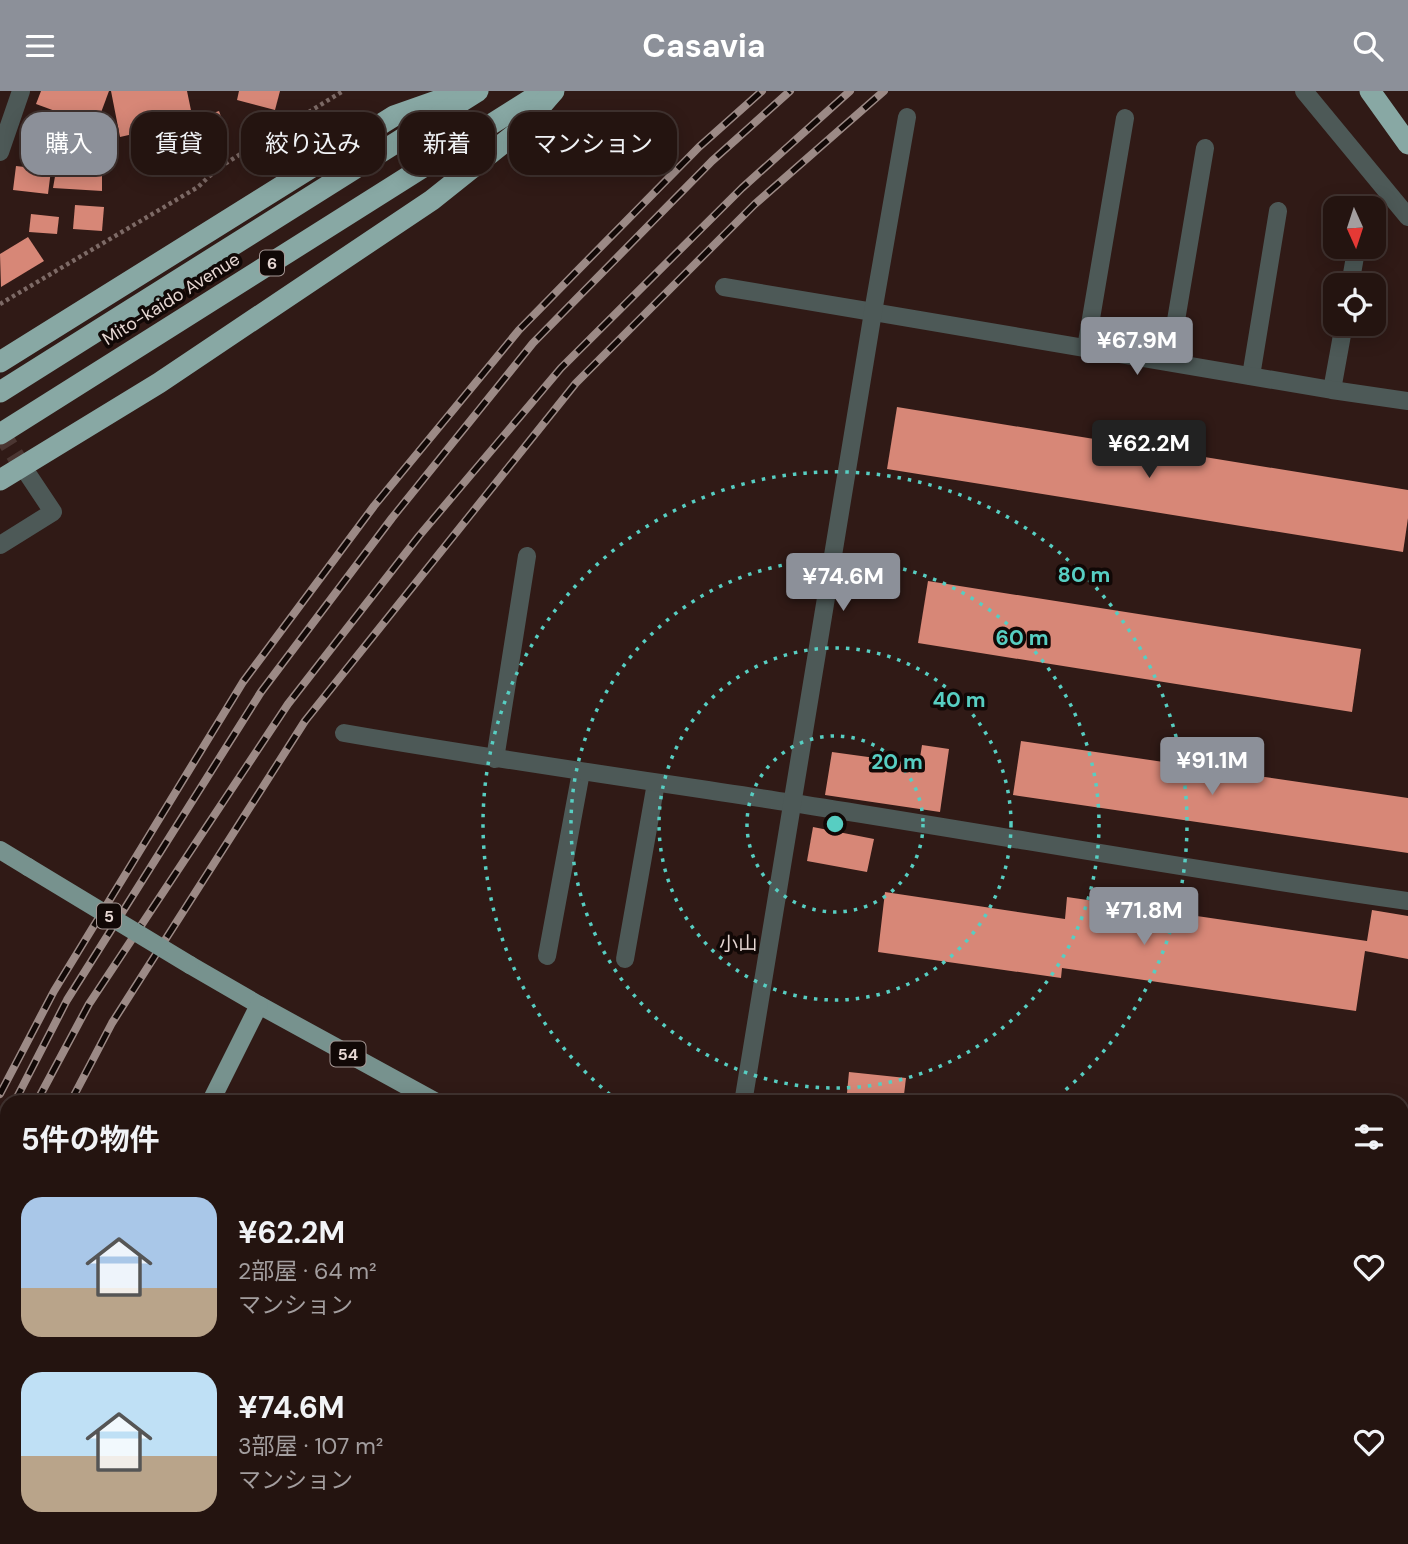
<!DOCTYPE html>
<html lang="ja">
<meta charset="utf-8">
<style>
body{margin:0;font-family:"DM Sans","Noto Sans JP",sans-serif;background:#30211e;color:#f1f3f6;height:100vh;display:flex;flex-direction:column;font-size:26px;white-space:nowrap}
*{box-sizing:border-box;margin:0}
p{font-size:23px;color:#a39e9f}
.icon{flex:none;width:38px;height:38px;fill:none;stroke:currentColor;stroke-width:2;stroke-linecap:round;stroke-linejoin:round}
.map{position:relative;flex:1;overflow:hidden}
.details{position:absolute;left:0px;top:1004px;width:1409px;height:450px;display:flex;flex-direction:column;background:#241410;border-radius:21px 21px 0 0;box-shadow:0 4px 18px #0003,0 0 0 2px #413330}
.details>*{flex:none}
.guide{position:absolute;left:21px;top:21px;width:700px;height:63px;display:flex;gap:14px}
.needle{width:46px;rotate:177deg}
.fabs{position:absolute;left:1323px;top:105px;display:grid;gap:14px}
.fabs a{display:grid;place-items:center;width:63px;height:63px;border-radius:14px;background:#241410;box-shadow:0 4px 18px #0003,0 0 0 2px #413330;font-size:35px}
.price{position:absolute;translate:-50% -60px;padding:0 16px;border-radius:7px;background:#8c9099;color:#fff;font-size:23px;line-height:46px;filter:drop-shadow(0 2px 4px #0008)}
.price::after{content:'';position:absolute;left:50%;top:42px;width:21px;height:16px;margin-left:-10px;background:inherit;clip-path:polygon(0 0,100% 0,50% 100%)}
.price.current{background:#222;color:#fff}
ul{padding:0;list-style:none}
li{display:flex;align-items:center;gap:21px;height:175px;padding:0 21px}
li span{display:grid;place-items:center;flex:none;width:196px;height:140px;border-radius:21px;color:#555}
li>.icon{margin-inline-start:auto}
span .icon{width:84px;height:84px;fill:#fffc;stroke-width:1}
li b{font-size:30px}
h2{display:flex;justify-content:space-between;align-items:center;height:84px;padding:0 21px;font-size:30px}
.chip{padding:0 24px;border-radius:21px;background:#241410;box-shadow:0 4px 18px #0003,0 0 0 2px #413330;font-size:24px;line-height:63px}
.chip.current{background:#8c9099;color:#fff}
header{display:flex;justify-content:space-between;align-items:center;height:91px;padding:0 21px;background:#8c9099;color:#fff;font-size:32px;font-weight:700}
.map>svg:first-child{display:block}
.built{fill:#3d211c}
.green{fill:#642318}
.building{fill:#d78777}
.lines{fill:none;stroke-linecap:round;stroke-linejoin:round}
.street-tunnel{stroke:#4b3632;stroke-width:18;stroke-dasharray:18 9;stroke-linecap:butt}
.path{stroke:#7d6a66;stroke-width:4.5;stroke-dasharray:3.5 3.5;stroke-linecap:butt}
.lane{stroke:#4d5957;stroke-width:18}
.street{stroke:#4d5957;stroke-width:18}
.primary{stroke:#77928e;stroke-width:18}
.highway{stroke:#88a8a4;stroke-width:21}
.rail-casing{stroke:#9c8a86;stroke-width:8}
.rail{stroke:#110806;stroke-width:5;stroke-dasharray:16;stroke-linecap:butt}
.primary-bridge{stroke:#77928e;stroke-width:18}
.ring{fill:none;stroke:#57cec2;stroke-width:3.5;stroke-dasharray:3.5 7}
.labels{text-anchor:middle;stroke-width:7;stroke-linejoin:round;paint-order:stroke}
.shield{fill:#110806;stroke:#a69996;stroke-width:2}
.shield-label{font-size:16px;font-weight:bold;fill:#e6d7d3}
.street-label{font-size:18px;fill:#e6d7d3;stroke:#110806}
.neighbourhood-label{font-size:19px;fill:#e6d7d3;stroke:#110806}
.centre{fill:#57cec2;stroke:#110806;stroke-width:3.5}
.ring-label{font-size:21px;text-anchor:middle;font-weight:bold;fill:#57cec2;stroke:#110806;stroke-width:7;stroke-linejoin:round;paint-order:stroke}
</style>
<header><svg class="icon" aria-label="menu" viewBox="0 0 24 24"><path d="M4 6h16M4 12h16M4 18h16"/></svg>Casavia<svg class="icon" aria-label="search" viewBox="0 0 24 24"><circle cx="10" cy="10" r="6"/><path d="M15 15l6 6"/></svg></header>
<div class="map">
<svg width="1408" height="1453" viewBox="0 0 1408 1453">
<rect width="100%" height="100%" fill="#301a16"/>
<polygon class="built" points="697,1447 1260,1447 1259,1453 696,1453"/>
<polygon class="green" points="727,1447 1146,1447 1145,1453 726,1453"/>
<g class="building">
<polygon points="41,0 109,0 96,35 36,13"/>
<polygon points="111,0 187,0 193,29 219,20 228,45 191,58 183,32 190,30 120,46"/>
<polygon points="239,0 280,0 275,19 237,9"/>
<polygon points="34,25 82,42 77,55 29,38"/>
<polygon points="102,55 102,100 53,97 57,74 72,76 76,61"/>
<polygon points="16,75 51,79 48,103 13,99"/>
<polygon points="75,114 104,116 102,140 73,138"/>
<polygon points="31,123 59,126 57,143 29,141"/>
<polygon points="28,146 44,170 1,196 0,163"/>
<polygon points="897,316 1408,399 1408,427 1403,461 887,378"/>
<polygon points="928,490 1361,558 1352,621 918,552"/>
<polygon points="1021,650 1408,707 1408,762 1013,704"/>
<polygon points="922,654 949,658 940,721 825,704 832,661 919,673"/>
<polygon points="813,736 874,748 867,781 807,770"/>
<polygon points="885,801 1065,828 1067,806 1367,850 1372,819 1408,825 1408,868 1365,860 1356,920 1062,877 1061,887 878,861"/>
<polygon points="849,981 906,987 903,1012 846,1012"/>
<polygon points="1402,1360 1408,1361 1408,1453 1312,1453 1313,1447 1402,1447"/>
<polygon points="92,1447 136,1447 135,1453 91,1453"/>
</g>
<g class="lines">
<polyline class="street-tunnel" points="0,340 28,385"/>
<polyline class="path" points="0,213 198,96 218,77 343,0"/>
<g class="lane">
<polyline points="1350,194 1356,160"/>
<polyline points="724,196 873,221"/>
<polyline points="1086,257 1125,27"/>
<polyline points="1169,271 1205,57"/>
<polyline points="1251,285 1278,120"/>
<polyline points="1332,299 1344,233"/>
<polyline points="495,668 527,465"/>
<polyline points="547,865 581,681"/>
<polyline points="625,868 656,692"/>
<polyline points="1402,1317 1408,1318"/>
<polyline points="525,1453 526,1447"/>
</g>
<g class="street">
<polyline points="1304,0 1408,126"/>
<polyline points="0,61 21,0"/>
<polyline points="873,221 1332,299 1408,310"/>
<polyline points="0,454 53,421 29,385"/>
<path d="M344,642C493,668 643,689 793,712C998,744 1202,781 1408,810"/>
<polyline points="743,1012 873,221 907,26"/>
<polyline points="1402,1080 1408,1044"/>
<polyline points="312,1447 343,1453"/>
<polyline points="420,1453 421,1447"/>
<polyline points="675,1453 676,1447"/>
</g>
<g class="primary">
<polyline points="0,759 28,776"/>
<polyline points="190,874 259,914 438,1012"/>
<polyline points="210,1012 259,914"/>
<polyline points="1402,1226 1408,1228"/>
<polyline points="0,1424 7,1411"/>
</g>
<g class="highway">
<polyline points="1370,0 1408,53"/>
<polyline points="0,271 394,25 459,2"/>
<polyline points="0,301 478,0"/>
<polyline points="0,343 544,0"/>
<polyline points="0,389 159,292 432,109 520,39 554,0"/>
</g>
<g class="rail-casing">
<g id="rail">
<polyline points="0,1003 54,900 243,591 374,415 519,239 699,56 762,0"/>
<polyline points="14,1012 67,909 261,601 392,427 533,252 712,70 790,0"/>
<polyline points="36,1012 89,913 288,613 419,445 561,277 742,97 850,0"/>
<polyline points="70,1012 112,932 305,630 576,292 755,113 884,0"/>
<polyline points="0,1039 7,1026"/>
<polyline points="0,1079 7,1066"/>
<polyline points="0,1145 7,1131"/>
</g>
</g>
<use href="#rail" class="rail"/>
<polyline class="primary-bridge" points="28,776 190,874"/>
</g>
<g class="ring">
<circle cx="835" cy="733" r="88"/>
<circle cx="835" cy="733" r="176"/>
<circle cx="835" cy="733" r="264"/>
<path d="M618 1010A352 352 0 1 1 1052 1010"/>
</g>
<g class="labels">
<g class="shield">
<rect x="260" y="159.5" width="24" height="25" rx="5"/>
<rect x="97" y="812.5" width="24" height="25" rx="5"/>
<rect x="330.5" y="950.5" width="35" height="25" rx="5"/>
</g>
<g class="shield-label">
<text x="272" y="178">6</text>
<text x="109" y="831">5</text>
<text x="348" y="969">54</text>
</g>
<g class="street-label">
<text transform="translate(171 208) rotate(-32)" y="6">Mito-kaido Avenue</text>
</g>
<g class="neighbourhood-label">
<text x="738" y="859">小山</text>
</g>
</g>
<circle cx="835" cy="733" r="10" class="centre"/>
<g class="ring-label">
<text x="1084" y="491">80 m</text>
<text x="1022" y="554">60 m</text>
<text x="959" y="616">40 m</text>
<text x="897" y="678">20 m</text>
</g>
</svg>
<div class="fabs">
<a><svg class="needle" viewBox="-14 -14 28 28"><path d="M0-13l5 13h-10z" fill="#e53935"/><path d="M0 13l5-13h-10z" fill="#a39e9f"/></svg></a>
<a><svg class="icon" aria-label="locate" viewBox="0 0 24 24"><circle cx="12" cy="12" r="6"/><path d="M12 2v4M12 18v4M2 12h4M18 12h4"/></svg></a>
</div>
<b class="price" style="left:1137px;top:286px">¥67.9M</b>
<b class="price current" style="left:1149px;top:389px">¥62.2M</b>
<b class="price" style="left:843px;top:522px">¥74.6M</b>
<b class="price" style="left:1212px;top:706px">¥91.1M</b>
<b class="price" style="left:1144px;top:856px">¥71.8M</b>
<div class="guide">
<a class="chip current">購入</a>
<a class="chip">賃貸</a>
<a class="chip">絞り込み</a>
<a class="chip">新着</a>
<a class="chip">マンション</a>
</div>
<section class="details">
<h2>5件の物件<svg class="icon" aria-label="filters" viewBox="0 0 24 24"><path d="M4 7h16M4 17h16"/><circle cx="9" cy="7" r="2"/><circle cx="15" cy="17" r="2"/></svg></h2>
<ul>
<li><span style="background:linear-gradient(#a9c7e8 65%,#b9a48a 0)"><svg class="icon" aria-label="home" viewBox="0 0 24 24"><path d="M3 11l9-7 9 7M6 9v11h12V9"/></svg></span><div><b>¥62.2M</b><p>2部屋 · 64 m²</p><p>マンション</p></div><svg class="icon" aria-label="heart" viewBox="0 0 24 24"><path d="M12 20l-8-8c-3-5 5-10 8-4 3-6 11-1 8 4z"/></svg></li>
<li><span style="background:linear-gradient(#bfe0f5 60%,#b9a48a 0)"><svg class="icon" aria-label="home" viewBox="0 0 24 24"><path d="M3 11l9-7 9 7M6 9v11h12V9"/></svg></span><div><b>¥74.6M</b><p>3部屋 · 107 m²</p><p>マンション</p></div><svg class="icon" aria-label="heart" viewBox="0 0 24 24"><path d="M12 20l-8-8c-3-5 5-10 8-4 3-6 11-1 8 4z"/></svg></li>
</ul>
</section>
</div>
